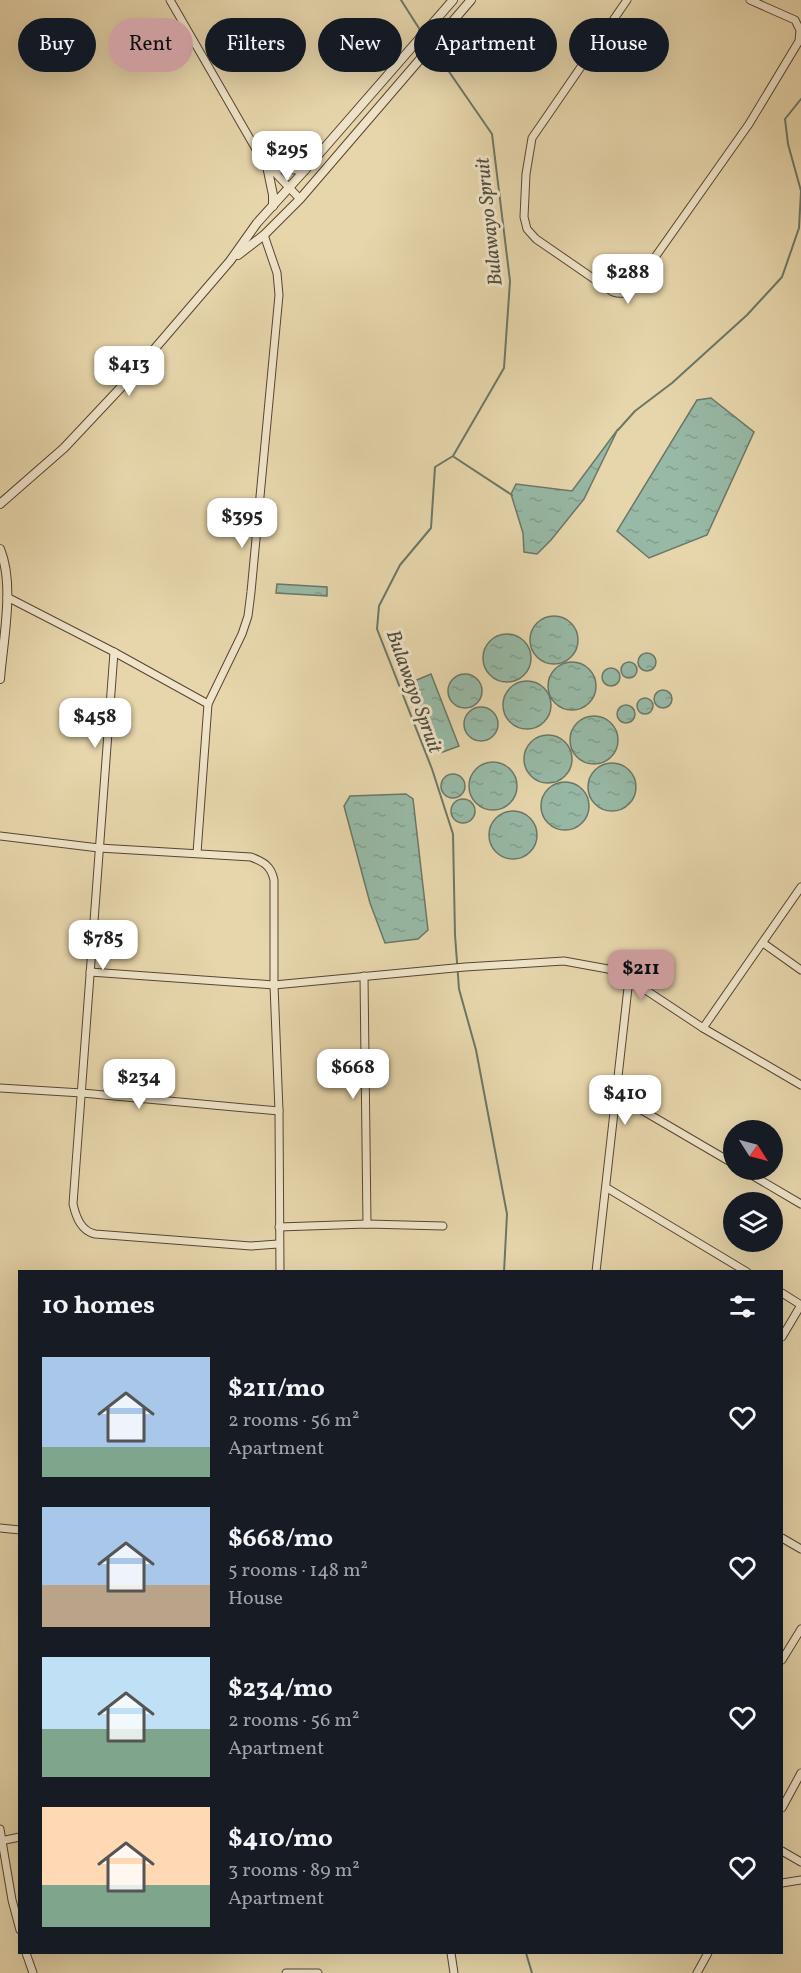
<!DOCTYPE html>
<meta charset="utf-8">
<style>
body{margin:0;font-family:Vollkorn,serif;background:#242831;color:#f1f3f6;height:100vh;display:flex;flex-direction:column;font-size:22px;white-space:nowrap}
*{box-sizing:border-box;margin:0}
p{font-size:20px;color:#9ea1a6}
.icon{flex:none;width:33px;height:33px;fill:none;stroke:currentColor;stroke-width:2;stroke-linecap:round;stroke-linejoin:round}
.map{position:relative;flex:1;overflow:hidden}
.details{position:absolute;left:18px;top:1270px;width:765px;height:684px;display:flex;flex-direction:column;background:#171b24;border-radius:0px;box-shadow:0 6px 24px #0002}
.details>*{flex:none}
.hud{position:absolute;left:18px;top:18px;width:765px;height:54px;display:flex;gap:12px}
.needle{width:39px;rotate:126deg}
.tools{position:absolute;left:723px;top:1120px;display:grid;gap:12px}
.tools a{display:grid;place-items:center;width:60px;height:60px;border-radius:50%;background:#171b24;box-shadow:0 6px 24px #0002;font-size:30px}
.price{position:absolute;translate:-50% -51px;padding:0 14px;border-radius:12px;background:#fff;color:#222;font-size:20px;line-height:39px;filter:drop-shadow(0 2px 3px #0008)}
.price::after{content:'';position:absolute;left:50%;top:36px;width:18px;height:14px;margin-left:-9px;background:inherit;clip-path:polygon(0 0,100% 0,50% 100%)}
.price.active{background:#c59692;color:#111}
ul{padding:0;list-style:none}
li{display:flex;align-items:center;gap:18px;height:150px;padding:0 24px}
li span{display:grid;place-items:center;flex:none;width:168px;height:120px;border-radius:0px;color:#555}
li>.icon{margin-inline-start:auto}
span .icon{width:72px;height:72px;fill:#fffc;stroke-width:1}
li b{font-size:26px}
h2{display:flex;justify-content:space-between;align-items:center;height:72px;padding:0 24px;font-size:26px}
.pill{padding:0 21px;border-radius:27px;background:#171b24;box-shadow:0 6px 24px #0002;font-size:21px;line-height:54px}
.pill.active{background:#c59692;color:#111}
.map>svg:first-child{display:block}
.water{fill:url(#water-ripples);stroke:#6b7767;stroke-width:1.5}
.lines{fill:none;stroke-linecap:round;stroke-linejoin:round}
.stream{stroke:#6b7767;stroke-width:2}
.minor-casing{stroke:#594431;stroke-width:9}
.tertiary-casing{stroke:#594431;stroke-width:10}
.minor{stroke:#efe4c9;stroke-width:7}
.tertiary{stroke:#efe4c9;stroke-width:8}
.labels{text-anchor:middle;stroke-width:6;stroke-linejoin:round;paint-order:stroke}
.water-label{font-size:20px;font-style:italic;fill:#504d3f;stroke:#efe4c9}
</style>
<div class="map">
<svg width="801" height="1973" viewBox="0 0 801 1973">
<defs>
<pattern id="water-ripples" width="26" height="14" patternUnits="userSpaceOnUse" patternTransform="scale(1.5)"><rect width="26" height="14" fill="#97b9a6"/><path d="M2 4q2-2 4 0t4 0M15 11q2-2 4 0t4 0" fill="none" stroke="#829e8d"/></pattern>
</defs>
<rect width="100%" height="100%" fill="#e7d6ac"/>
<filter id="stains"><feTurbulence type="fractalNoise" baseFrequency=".00333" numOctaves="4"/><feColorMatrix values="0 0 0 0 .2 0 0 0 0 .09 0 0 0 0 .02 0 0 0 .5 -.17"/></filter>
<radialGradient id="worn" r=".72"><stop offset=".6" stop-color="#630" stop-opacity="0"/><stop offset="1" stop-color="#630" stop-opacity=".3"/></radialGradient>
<g class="water">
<polygon points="711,398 754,432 707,535 649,558 617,531 697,400"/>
<polygon points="618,429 584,499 551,540 537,554 524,552 523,533 511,494 516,484 572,491"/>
<polygon points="277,584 327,587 327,596 276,593"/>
<circle cx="554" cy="640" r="24"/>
<circle cx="507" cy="658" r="24"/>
<circle cx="647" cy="662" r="9"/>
<circle cx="629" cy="670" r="8"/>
<circle cx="572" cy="686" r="24"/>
<circle cx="611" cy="677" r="9"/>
<polygon points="431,674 459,746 440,753 412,682"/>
<circle cx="465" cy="691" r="17"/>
<circle cx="527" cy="705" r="24"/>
<circle cx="663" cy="699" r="9"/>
<circle cx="645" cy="706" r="8"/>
<circle cx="626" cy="714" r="9"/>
<circle cx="481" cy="724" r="17"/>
<circle cx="594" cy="740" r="24"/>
<circle cx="548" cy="759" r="24"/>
<circle cx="493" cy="786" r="24"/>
<circle cx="612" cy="787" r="24"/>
<circle cx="453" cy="786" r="12"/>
<circle cx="565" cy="806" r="24"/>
<polygon points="406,794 413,799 428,930 418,939 385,943 370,903 344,806 350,796"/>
<circle cx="463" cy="811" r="12"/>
<circle cx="513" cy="835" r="24"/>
</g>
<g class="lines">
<g class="stream">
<polyline points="401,0 422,33"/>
<polyline points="432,47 492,134 510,281 504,368 453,456 435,467 431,528 400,565 379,606 377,629 432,769 453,834 455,935 459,989 476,1050 507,1214 504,1272"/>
<polyline points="618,430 635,411 672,383 747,315 782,277 799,228 801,191 788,144 785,119 801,99"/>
<polyline points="454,457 512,495"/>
<polyline points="526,1953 532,1973"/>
</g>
<g class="minor-casing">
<g id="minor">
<polyline points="170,0 261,158 300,199"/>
<path d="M627,0L532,138L526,174L524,217L527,229L536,239L613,292C622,295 627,293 634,287L749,124L799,41L800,30L795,20L750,0"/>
<polyline points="7,597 114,652 208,704"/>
<path d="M114,652L73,1204C76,1217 81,1231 95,1234L251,1246L278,1244"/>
<path d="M0,836L99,848L251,857C264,862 271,866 274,880V985L279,1111L280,1272"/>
<polyline points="197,853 208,704 242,634 248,616 251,592 279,295 277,273 264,235"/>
<polyline points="763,943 801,970"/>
<polyline points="90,972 274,985 465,967 564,961 608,969 629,979 703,1028 801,1085"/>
<polyline points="364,976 367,1224"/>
<polyline points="703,1028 801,887"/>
<polyline points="0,1088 82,1093 279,1111"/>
<polyline points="616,1095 734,1164"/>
<polyline points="743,1170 801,1204"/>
<polyline points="607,1188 747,1272"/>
<polyline points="279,1227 367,1224 443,1226"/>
<polyline points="596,1272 629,979"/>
<polyline points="782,1293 801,1305 782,1337"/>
<polyline points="0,1528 20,1530"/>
<polyline points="782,1538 801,1549"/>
<polyline points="782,1660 801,1629"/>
<polyline points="782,1808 801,1773"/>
<polyline points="0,1829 12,1900 20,1930"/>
<polyline points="0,1841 20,1837"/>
<polyline points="782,1851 801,1862"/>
<polyline points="782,1883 801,1880"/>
<polyline points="26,1953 33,1973"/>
<polyline points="451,1953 454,1973"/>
<polyline points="286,1973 318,1973"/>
<polyline points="697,1973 708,1953"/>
</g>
</g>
<g class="tertiary-casing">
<g id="tertiary">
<polyline points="267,166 273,195 273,206"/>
<polyline points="270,168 305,170"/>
<polyline points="238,255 264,235 300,199 471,0"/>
<polyline points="0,504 64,448 127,381 230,261 257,223 305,170 453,0"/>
<path d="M0,549C15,585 3,640 0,679"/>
</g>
</g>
<use href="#minor" class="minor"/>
<use href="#tertiary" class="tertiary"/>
</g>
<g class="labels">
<g class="water-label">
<text transform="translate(488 222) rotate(-96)" y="7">Bulawayo Spruit</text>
<text transform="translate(415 691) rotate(70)" y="7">Bulawayo Spruit</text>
</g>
</g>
<rect width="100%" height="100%" filter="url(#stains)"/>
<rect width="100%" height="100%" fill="url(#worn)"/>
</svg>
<div class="tools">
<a><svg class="needle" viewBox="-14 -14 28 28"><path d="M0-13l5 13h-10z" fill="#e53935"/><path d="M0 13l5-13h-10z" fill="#9ea1a6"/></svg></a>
<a><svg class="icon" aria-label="layers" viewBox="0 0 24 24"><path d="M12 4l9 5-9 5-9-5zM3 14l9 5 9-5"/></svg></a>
</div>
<b class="price" style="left:287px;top:182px">$295</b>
<b class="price" style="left:628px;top:305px">$288</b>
<b class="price" style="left:129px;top:397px">$413</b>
<b class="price" style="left:242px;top:549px">$395</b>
<b class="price" style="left:95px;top:749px">$458</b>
<b class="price" style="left:103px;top:971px">$785</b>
<b class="price active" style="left:641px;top:1001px">$211</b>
<b class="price" style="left:353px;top:1100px">$668</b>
<b class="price" style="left:139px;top:1110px">$234</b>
<b class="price" style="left:625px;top:1126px">$410</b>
<div class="hud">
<a class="pill">Buy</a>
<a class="pill active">Rent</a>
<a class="pill">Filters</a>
<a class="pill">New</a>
<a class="pill">Apartment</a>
<a class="pill">House</a>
</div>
<section class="details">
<h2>10 homes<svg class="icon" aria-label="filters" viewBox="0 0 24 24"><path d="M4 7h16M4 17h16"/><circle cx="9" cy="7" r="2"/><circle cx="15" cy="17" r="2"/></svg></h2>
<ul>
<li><span style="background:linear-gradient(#a9c7e8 75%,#7fa58c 0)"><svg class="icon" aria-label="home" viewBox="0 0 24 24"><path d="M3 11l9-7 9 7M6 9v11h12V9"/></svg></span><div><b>$211/mo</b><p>2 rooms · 56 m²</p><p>Apartment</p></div><svg class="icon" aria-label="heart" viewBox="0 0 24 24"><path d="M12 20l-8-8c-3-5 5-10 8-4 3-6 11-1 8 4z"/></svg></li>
<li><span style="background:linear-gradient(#a9c7e8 65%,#b9a48a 0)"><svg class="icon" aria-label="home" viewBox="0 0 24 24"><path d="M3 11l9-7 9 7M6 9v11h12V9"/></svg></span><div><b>$668/mo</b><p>5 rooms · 148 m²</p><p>House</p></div><svg class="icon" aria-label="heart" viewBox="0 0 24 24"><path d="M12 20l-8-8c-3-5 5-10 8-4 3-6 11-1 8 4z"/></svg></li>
<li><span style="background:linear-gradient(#bfe0f5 60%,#7fa58c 0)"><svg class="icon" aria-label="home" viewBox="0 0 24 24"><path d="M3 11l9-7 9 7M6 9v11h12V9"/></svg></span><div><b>$234/mo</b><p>2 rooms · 56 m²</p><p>Apartment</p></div><svg class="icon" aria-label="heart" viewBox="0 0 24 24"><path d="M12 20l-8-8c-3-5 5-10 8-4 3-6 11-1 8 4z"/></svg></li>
<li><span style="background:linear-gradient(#ffd9b3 65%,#7fa58c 0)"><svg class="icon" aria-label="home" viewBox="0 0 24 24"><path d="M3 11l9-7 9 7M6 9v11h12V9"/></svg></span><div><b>$410/mo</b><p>3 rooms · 89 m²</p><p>Apartment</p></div><svg class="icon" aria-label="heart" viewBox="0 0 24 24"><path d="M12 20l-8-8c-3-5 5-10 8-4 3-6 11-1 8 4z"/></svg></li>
</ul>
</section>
</div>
